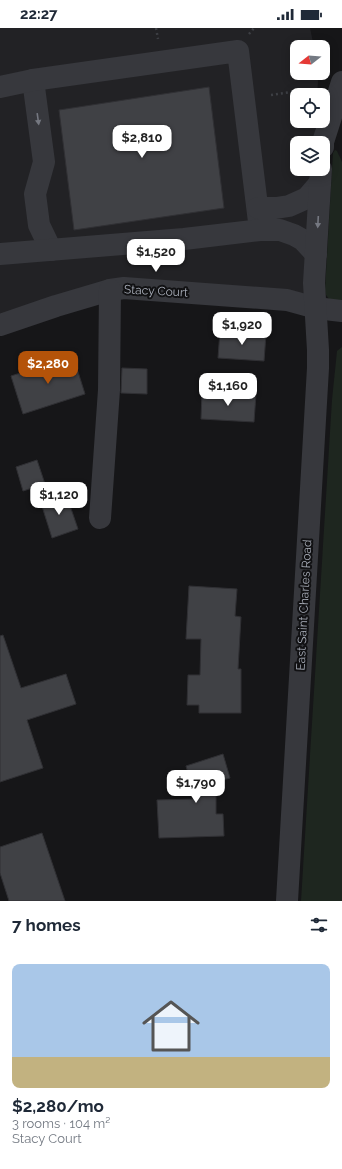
<!DOCTYPE html>
<meta charset="utf-8">
<style>
body{margin:0;font-family:Raleway,sans-serif;background:#f2f2f3;color:#1f2937;height:100vh;display:flex;flex-direction:column;font-size:15px;white-space:nowrap}
*{box-sizing:border-box;margin:0}
p{font-size:13px;color:#747a83}
.icon{flex:none;width:22px;height:22px;fill:none;stroke:currentColor;stroke-width:2;stroke-linecap:round;stroke-linejoin:round}
.map{position:relative;height:873px;overflow:hidden}
.panel{display:flex;flex-direction:column;background:#fff;flex:1}
.panel>*{flex:none}
.needle{width:26px;rotate:253deg}
.fabs{position:absolute;left:290px;top:12px;display:grid;gap:8px}
.fabs a{display:grid;place-items:center;width:40px;height:40px;border-radius:8px;background:#fff;box-shadow:0 2px 10px #0003;font-size:20px}
.price{position:absolute;translate:-50% -34px;padding:0 9px;border-radius:8px;background:#fff;color:#222;font-size:13px;line-height:26px;filter:drop-shadow(0 1px 2px #0008)}
.price::after{content:'';position:absolute;left:50%;top:24px;width:12px;height:9px;margin-left:-6px;background:inherit;clip-path:polygon(0 0,100% 0,50% 100%)}
.price.active{background:#b45309;color:#fff}
ul{padding:0;list-style:none}
li{display:grid;align-content:center;gap:8px;height:212px;padding:0 12px}
li span{display:grid;place-items:center;height:124px;border-radius:8px;color:#555}
li>.icon{margin-inline-start:auto}
span .icon{width:72px;height:72px;fill:#fffc;stroke-width:1}
li b{font-size:17px}
h2{display:flex;justify-content:space-between;align-items:center;height:48px;padding:0 12px;font-size:17px}
.status{display:flex;justify-content:space-between;align-items:center;height:28px;padding:0 20px;background:#fff;direction:ltr}
.status svg{height:11px;fill:currentColor}
.map>svg:first-child{display:block}
.built{fill:#222225}
.green{fill:#1e261f}
.building{fill:#404145;stroke:#303034}
.lines{fill:none;stroke-linecap:round;stroke-linejoin:round}
.path{stroke:#3d3f44;stroke-width:2.5;stroke-dasharray:2 3;stroke-linecap:butt}
.minor{stroke:#37383d;stroke-width:22}
.oneway{fill:#757881}
.labels{text-anchor:middle;stroke-width:4;stroke-linejoin:round;paint-order:stroke}
.street-label{font-size:12px;fill:#a8adb8;stroke:#111113}
</style>
<div class="status"><b>22:27</b><svg viewBox="0 0 49 12"><path d="M0 12V9h3v3zM5 12V6h3v6zM10 12V3h3v9zM15 12V0h3v12zM26 1h20v11H26zM47 4h2v5h-2z"/></svg></div>
<div class="map">
<svg width="342" height="873" viewBox="0 0 342 873">
<rect width="100%" height="100%" fill="#161618"/>
<polygon class="built" points="0,0 310,0 314,19 297,19 297,45 317,45 318,54 317,67 297,67 297,93 316,93 315,115 297,115 297,141 314,141 308,276 117,260 0,296"/>
<g class="green">
<polygon points="335,122 337,123 342,134 342,273 330,272 326,267 325,262 333,125"/>
<polygon points="342,319 342,873 301,873 332,372 337,323"/>
</g>
<g class="building">
<polygon points="209,59 224,180 74,202 59,82"/>
<polygon points="220,303 266,306 264,333 218,330"/>
<polygon points="73,328 85,366 23,386 11,348"/>
<polygon points="122,340 147,341 147,366 121,365"/>
<polygon points="202,364 256,366 254,394 201,391"/>
<polygon points="37,432 45,456 23,463 16,439"/>
<polygon points="66,466 78,501 52,510 41,475"/>
<polygon points="189,558 237,561 235,588 241,589 238,641 241,641 241,685 199,685 199,677 187,677 188,647 200,647 201,611 186,611"/>
<polygon points="3,607 21,660 66,646 76,676 27,692 43,740 0,754 0,608"/>
<polygon points="223,726 230,750 216,754 216,786 223,786 224,808 159,810 157,772 195,771 186,738"/>
<polygon points="42,805 65,873 9,873 0,845 0,819"/>
</g>
<g class="lines">
<g class="path">
<polyline points="156,0 158,11"/>
<polyline points="249,6 254,0"/>
<polyline points="271,67 305,62"/>
</g>
<g class="minor">
<polyline points="33,52 44,134 35,166 39,197 51,222"/>
<polyline points="0,59 33,52 238,23 260,202"/>
<polyline points="323,119 323,114 342,54"/>
<polyline points="258,180 276,180 289,178 307,170 319,156"/>
<polyline points="0,226 184,211 260,202 280,202 294,207 303,212 316,226"/>
<polyline points="0,297 56,278 110,262 124,260 287,272 316,280 342,283"/>
<polyline points="100,490 109,362 110,262"/>
<polyline points="287,873 318,340 318,322 314,255 321,141"/>
</g>
</g>
<defs><path id="oneway-solid" d="M-6-.8H1V-3.2L6.5 0L1 3.2V.8H-6Z"/></defs>
<g class="oneway">
<use href="#oneway-solid" transform="translate(38 91) rotate(82)"/>
<use href="#oneway-solid" transform="translate(318 194) rotate(93)"/>
</g>
<g class="labels">
<g class="street-label">
<text transform="translate(156 263) rotate(3)" y="4">Stacy Court</text>
<text transform="translate(304 577) rotate(-87)" y="4">East Saint Charles Road</text>
</g>
</g>
</svg>
<div class="fabs">
<a><svg class="needle" viewBox="-14 -14 28 28"><path d="M0-13l5 13h-10z" fill="#e53935"/><path d="M0 13l5-13h-10z" fill="#747a83"/></svg></a>
<a><svg class="icon" aria-label="locate" viewBox="0 0 24 24"><circle cx="12" cy="12" r="6"/><path d="M12 2v4M12 18v4M2 12h4M18 12h4"/></svg></a>
<a><svg class="icon" aria-label="layers" viewBox="0 0 24 24"><path d="M12 4l9 5-9 5-9-5zM3 14l9 5 9-5"/></svg></a>
</div>
<b class="price" style="left:142px;top:131px">$2,810</b>
<b class="price" style="left:156px;top:245px">$1,520</b>
<b class="price" style="left:242px;top:318px">$1,920</b>
<b class="price active" style="left:48px;top:357px">$2,280</b>
<b class="price" style="left:228px;top:379px">$1,160</b>
<b class="price" style="left:59px;top:488px">$1,120</b>
<b class="price" style="left:196px;top:776px">$1,790</b>
</div>
<section class="panel">
<h2>7 homes<svg class="icon" aria-label="filters" viewBox="0 0 24 24"><path d="M4 7h16M4 17h16"/><circle cx="9" cy="7" r="2"/><circle cx="15" cy="17" r="2"/></svg></h2>
<ul>
<li><span style="background:linear-gradient(#a9c7e8 75%,#c2b280 0)"><svg class="icon" aria-label="home" viewBox="0 0 24 24"><path d="M3 11l9-7 9 7M6 9v11h12V9"/></svg></span><div><b>$2,280/mo</b><p>3 rooms · 104 m²</p><p>Stacy Court</p></div></li>
</ul>
</section>
